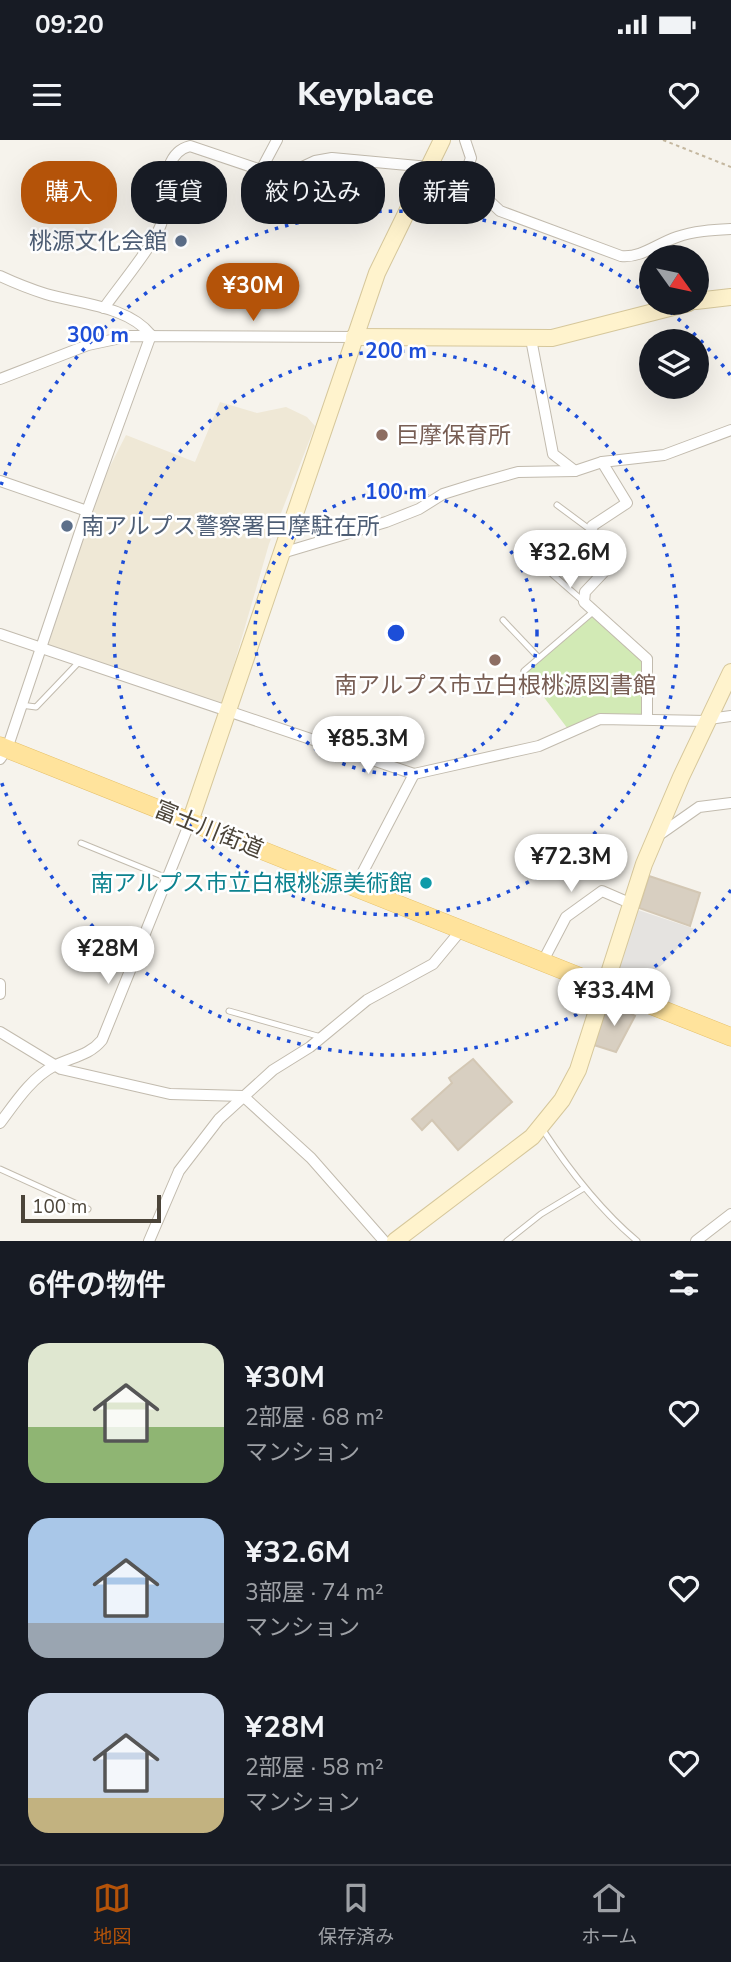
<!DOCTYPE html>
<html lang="ja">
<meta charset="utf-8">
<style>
body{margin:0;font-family:"Nunito Sans","Noto Sans JP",sans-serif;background:#20242c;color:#f1f3f6;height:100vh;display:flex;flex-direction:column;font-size:26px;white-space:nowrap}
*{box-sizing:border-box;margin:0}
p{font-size:23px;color:#9ea1a6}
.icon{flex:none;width:38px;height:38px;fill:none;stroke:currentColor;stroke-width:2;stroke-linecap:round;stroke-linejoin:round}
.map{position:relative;height:1101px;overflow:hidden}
.sheet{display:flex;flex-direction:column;background:#171b24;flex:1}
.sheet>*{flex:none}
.top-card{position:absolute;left:21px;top:21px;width:690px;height:63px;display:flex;gap:14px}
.needle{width:46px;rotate:123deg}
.fabs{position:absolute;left:639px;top:105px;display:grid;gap:14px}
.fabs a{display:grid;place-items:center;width:70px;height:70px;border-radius:50%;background:#171b24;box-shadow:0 7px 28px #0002;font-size:35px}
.scale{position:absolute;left:21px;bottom:18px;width:140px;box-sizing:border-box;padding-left:7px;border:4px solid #4b4439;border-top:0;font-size:19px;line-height:24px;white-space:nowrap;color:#4b4439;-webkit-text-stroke:5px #fff;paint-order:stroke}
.price{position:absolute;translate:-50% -60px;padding:0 16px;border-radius:24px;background:#fff;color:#222;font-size:23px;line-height:46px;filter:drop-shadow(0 2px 4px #0008)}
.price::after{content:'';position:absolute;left:50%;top:42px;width:21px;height:16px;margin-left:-10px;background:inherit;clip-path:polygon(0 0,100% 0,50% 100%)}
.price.active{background:#b45309;color:#fff}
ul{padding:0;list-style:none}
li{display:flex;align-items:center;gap:21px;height:175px;padding:0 28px}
li span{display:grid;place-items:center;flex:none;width:196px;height:140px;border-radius:21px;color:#555}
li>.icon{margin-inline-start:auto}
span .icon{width:84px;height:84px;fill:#fffc;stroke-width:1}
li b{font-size:30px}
h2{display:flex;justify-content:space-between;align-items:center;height:84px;padding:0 28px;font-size:30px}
.chip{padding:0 24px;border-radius:28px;background:#171b24;box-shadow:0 7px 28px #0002;font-size:24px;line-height:63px}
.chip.active{background:#b45309;color:#fff}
.status{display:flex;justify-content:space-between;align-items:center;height:49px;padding:0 35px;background:#171b24;direction:ltr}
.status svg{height:19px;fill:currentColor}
header{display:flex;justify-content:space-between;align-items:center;height:91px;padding:0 28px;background:#171b24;font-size:32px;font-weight:800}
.tabs{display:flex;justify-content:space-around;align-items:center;height:98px;border-top:2px solid #363941;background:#171b24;font-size:19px;color:#9ea1a6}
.tabs a{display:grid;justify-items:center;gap:4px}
.tabs .active{color:#b45309}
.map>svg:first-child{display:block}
.education{fill:#efe8d6}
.green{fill:#d2eab5}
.parking{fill:#e5e3e0}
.building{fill:#d8cfc1;stroke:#d3c7b4;stroke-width:2}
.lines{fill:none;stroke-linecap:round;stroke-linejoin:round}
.lane-casing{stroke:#c2bbae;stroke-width:7}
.street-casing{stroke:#c2bbae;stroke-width:12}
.secondary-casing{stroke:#d6c79b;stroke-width:18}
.primary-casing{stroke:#e6c16a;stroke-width:19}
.path{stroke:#c4b79f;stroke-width:2;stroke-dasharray:3.5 3.5;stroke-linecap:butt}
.lane{stroke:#fff;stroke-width:5}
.street{stroke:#fff;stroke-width:10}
.secondary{stroke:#fff3cd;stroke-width:16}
.primary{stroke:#ffe39c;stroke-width:18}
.ring{fill:none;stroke:#1d4ed8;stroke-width:3.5;stroke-dasharray:3.5 7}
.service-dot{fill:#5c6f8a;stroke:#fff;stroke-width:2.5}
.education-dot{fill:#8d6e63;stroke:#fff;stroke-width:2.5}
.culture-dot{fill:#0f9aa8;stroke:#fff;stroke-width:2.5}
.labels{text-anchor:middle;stroke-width:5;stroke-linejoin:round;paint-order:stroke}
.service-label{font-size:23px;fill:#4e5e75;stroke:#fff;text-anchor:end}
.education-label{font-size:23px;fill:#785e54;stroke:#fff;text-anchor:start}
.street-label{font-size:23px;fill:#4b4439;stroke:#fff}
.culture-label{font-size:23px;fill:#0d838f;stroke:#fff;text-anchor:end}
.centre{fill:#1d4ed8;stroke:#fff;stroke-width:3.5}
.ring-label{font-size:21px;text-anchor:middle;font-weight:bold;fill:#1d4ed8;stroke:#fff;stroke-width:5;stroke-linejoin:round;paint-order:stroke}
</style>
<div class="status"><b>09:20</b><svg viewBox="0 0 49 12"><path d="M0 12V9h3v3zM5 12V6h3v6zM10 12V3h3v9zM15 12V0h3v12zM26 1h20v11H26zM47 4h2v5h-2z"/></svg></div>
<header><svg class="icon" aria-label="menu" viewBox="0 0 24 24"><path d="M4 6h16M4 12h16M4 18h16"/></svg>Keyplace<svg class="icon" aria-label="heart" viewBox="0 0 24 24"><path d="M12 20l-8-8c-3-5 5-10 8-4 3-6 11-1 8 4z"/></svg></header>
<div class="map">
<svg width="731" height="1101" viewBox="0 0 731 1101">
<rect width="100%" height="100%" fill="#f6f3ec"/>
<polygon class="education" points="220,262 257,273 286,267 307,277 315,286 269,404 222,566 48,505 103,340 126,295 195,322"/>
<polygon class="green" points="594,471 647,519 647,579 600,579 571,593 524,531"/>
<polygon class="parking" points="635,769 695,789 663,824 632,848 613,836"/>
<g class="building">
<polygon points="649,736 700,753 690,786 639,768"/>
<polygon points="617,866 635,876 616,912 594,905 602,881 600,879 605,871"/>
<polygon points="473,919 512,962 458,1010 432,980 422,990 412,979 452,943 449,938"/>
</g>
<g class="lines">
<g class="lane-casing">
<g id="lane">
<polyline points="557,365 592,391"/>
<polyline points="544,427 584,462"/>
<polyline points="503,480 539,518"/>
<polyline points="524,531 594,471"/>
<polyline points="21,565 36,567 79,522"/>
<polyline points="81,703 167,738"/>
<polyline points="229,871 321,897"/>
<path d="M543,990C570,1031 599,1069 637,1101"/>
<polyline points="0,1029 88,1069"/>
<polyline points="507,1101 541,1074 584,1048"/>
</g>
</g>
<g class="street-casing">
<g id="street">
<polyline points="261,30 277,0"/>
<polyline points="464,37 471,18 465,0"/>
<path d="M0,136C15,143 30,149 46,154C80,164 128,166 151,195"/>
<path d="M104,168C117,149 158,100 162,81C168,56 159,14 190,6L261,30L285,35L315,21L332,18L429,27L464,37L500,71L621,116C642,118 656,104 677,97C694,91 713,90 731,89"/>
<polyline points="531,199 553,314 575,331"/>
<polyline points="0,239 88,205 130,196 354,197"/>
<polyline points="602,322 627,363 592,386 593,396 617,418 585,452 584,462 647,519 647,579"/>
<polyline points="0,341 87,371"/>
<polyline points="282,413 386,382 419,369 443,354 475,344 518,332 575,331 602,322 664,315 731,290"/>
<polyline points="0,494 414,634 539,606 600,579 707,581"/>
<polyline points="709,579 731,576"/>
<polyline points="0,619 7,609 87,371 151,195"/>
<polyline points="659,695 699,667 731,663"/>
<polyline points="355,747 414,634"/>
<polyline points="543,821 566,777 602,751 632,764"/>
<polyline points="0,844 0,854"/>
<polyline points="0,892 61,929 170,954 243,956 311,1018 384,1101"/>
<path d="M0,983C15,963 31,938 54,926C71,917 89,916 102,900L190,682"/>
<polyline points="149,1101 179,1031 219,979 273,930 310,907 367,860 433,824 462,789"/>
<polyline points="696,1101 731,1074"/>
</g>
</g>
<g class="secondary-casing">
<g id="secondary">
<polyline points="696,161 731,157"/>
<polyline points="354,197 552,198 689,163"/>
<polyline points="190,682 377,133 442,0"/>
<polyline points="395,1101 532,997 562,960 578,930 644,724 681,637 731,532"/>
</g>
</g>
<g class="primary-casing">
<polyline id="primary" points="0,606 731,897"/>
</g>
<polyline class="path" points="663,0 731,27"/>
<use href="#lane" class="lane"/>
<use href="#street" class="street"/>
<use href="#secondary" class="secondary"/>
<use href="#primary" class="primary"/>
</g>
<g class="ring">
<circle cx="396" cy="493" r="141"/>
<circle cx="396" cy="493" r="282"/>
<path d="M731 750A422 422 0 0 1 1 641M1 345A422 422 0 0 1 650 156M662 165A422 422 0 0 1 731 236"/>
</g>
<g class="service-dot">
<circle cx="181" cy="101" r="7"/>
<circle cx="67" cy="386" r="7"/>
</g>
<g class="education-dot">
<circle cx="382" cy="295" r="7"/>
<circle cx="495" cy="520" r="7"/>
</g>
<circle class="culture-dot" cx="426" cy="743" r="7"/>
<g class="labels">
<g class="service-label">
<text x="167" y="109">桃源文化会館</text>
<text x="81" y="394" text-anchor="start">南アルプス警察署巨摩駐在所</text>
</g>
<g class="education-label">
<text x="396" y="303">巨摩保育所</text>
<text x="495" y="553" text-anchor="middle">南アルプス市立白根桃源図書館</text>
</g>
<g class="street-label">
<text transform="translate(209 689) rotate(22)" y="8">富士川街道</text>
</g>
<g class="culture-label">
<text x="412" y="751">南アルプス市立白根桃源美術館</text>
</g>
</g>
<circle cx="396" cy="493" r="10" class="centre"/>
<g class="ring-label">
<text x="98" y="202">300 m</text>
<text x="396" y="218">200 m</text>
<text x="396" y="359">100 m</text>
</g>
</svg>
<div class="fabs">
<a><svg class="needle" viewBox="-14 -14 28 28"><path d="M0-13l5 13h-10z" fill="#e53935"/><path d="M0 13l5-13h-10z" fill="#9ea1a6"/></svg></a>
<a><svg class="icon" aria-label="layers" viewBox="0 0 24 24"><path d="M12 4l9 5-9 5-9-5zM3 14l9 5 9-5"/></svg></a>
</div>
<div class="scale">100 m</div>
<b class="price active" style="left:253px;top:183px">¥30M</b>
<b class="price" style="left:570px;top:450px">¥32.6M</b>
<b class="price" style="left:368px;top:636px">¥85.3M</b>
<b class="price" style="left:571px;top:754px">¥72.3M</b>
<b class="price" style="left:108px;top:846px">¥28M</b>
<b class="price" style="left:614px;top:888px">¥33.4M</b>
<div class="top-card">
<a class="chip active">購入</a>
<a class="chip">賃貸</a>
<a class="chip">絞り込み</a>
<a class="chip">新着</a>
</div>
</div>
<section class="sheet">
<h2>6件の物件<svg class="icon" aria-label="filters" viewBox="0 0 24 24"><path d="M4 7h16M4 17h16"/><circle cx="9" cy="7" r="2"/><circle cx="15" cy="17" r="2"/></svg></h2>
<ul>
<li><span style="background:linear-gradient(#dfe7d0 60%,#8fb573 0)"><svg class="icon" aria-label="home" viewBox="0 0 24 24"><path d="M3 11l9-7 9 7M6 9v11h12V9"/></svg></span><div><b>¥30M</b><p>2部屋 · 68 m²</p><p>マンション</p></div><svg class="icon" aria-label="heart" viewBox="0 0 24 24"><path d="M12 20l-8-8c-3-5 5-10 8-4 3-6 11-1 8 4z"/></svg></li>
<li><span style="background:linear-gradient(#a9c7e8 75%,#9aa5b1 0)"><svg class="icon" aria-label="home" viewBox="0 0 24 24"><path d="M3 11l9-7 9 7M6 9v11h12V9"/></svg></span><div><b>¥32.6M</b><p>3部屋 · 74 m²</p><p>マンション</p></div><svg class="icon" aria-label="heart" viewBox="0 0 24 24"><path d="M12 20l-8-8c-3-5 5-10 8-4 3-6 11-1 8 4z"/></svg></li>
<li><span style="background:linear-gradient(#c9d6e8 75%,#c2b280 0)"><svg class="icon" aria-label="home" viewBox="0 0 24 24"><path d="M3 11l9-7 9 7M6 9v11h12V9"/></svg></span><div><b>¥28M</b><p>2部屋 · 58 m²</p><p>マンション</p></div><svg class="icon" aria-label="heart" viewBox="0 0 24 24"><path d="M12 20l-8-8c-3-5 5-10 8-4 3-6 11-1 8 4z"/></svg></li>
</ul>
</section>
<nav class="tabs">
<a class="active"><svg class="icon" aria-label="map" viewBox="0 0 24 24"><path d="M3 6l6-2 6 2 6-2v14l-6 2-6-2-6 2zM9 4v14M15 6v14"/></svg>地図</a>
<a><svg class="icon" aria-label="saved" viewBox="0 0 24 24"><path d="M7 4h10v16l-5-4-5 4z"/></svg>保存済み</a>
<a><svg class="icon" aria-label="home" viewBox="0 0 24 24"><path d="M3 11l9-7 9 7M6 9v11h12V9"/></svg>ホーム</a>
</nav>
